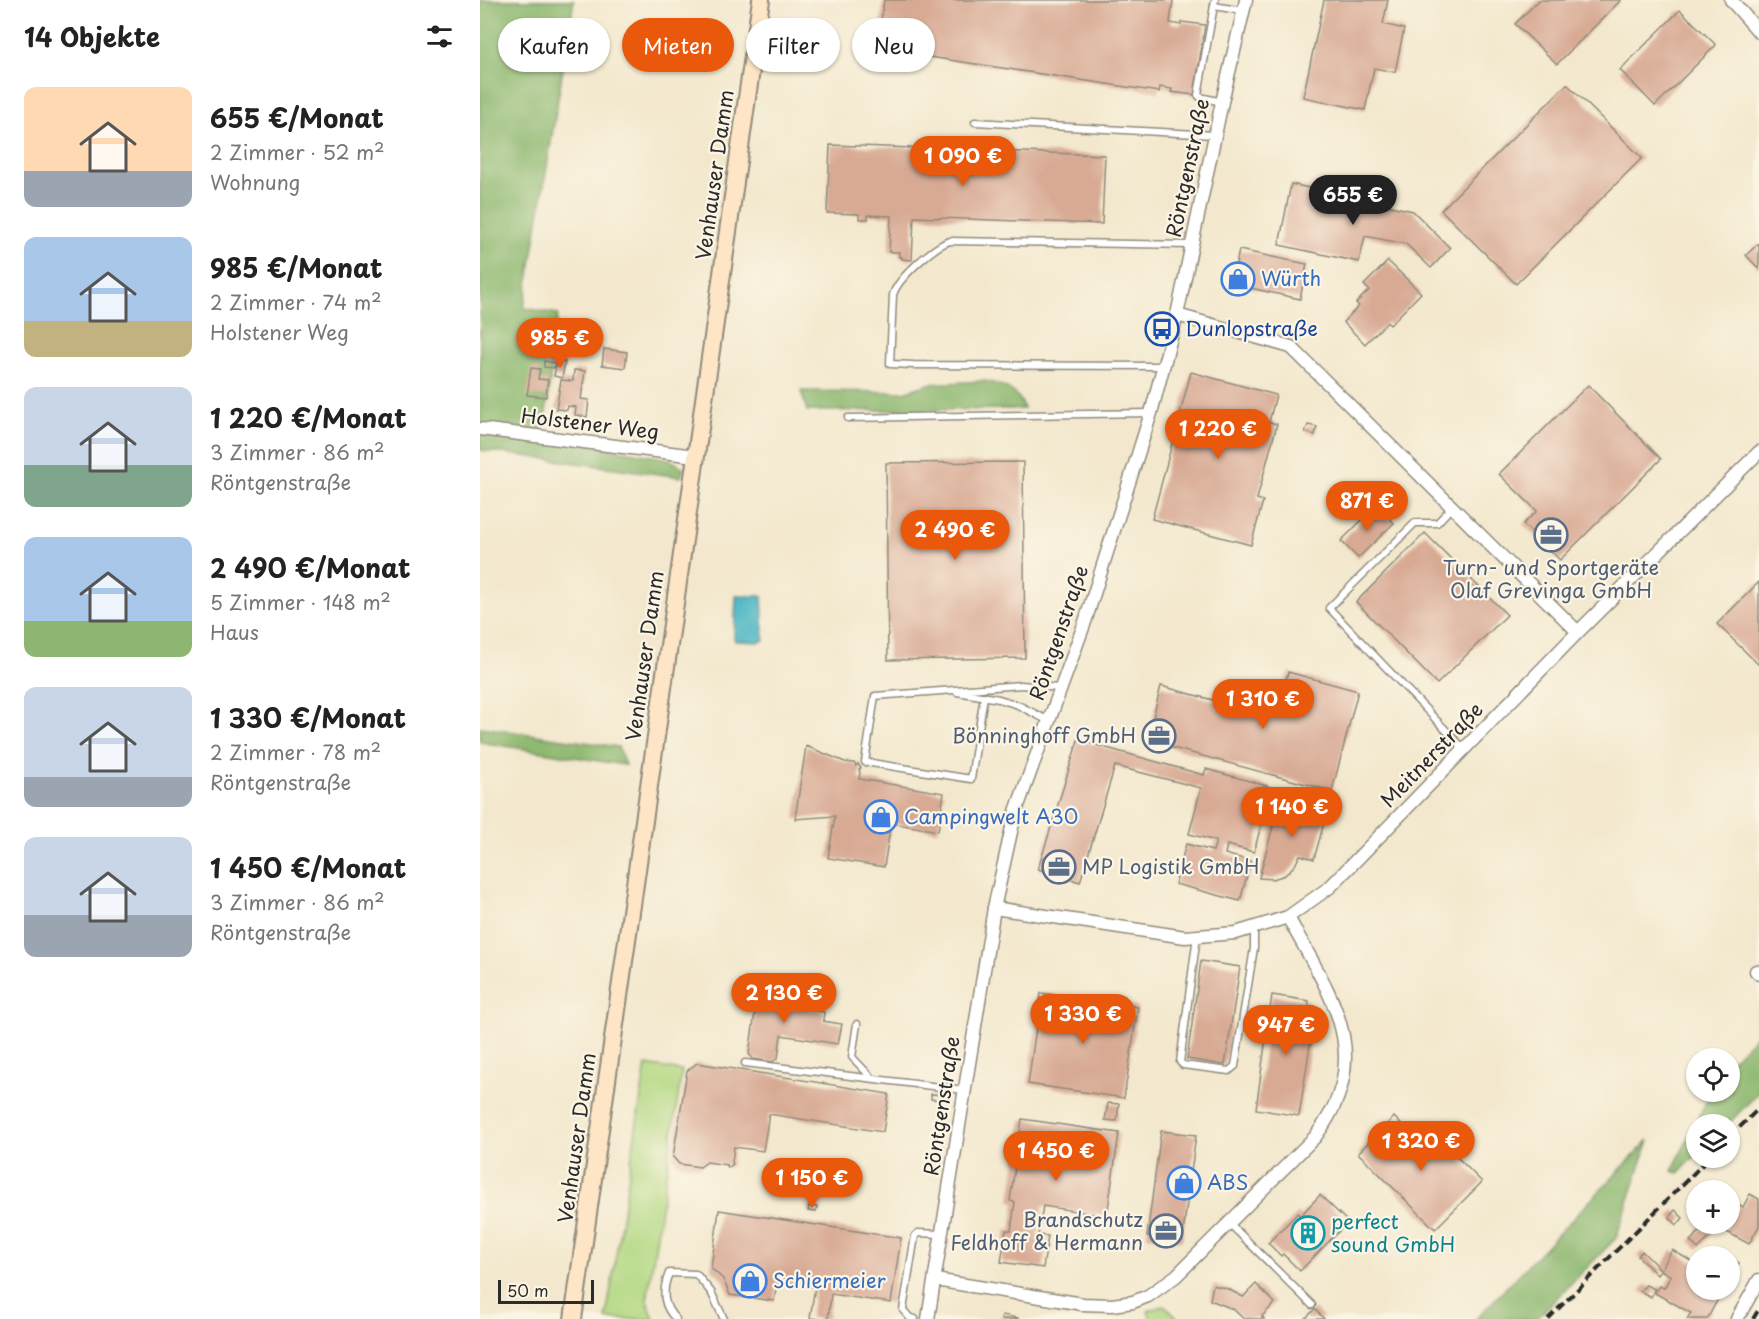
<!DOCTYPE html>
<html lang="de">
<meta charset="utf-8">
<style>
body{margin:0;font-family:"Playpen Sans",sans-serif;background:#f2f2f2;color:#222;height:100vh;display:flex;flex-direction:column;font-size:22px;white-space:nowrap}
*{box-sizing:border-box;margin:0}
p{font-size:20px;color:#767676}
.icon{flex:none;width:33px;height:33px;fill:none;stroke:currentColor;stroke-width:2;stroke-linecap:round;stroke-linejoin:round}
.map{position:relative;flex:1;overflow:hidden}
.panel{display:flex;flex-direction:column;background:#fff;width:480px}
.panel>*{flex:none}
.banner{position:absolute;left:18px;top:18px;width:570px;height:54px;display:flex;gap:12px}
.controls{position:absolute;left:1206px;top:1048px;display:grid;gap:12px}
.controls a{display:grid;place-items:center;width:54px;height:54px;border-radius:50%;background:#fff;box-shadow:0 2px 4px #0004;font-size:30px}
.scale{position:absolute;left:18px;bottom:15px;width:96px;box-sizing:border-box;padding-left:6px;border:3px solid #2b2b2b;border-top:0;font-size:16px;line-height:21px;white-space:nowrap;color:#2b2b2b;-webkit-text-stroke:4px #fcf5e5;paint-order:stroke}
.price{position:absolute;translate:-50% -51px;padding:0 14px;border-radius:21px;background:#ea580c;color:#fff;font-size:20px;line-height:39px;filter:drop-shadow(0 2px 3px #0008)}
.price::after{content:'';position:absolute;left:50%;top:36px;width:18px;height:14px;margin-left:-9px;background:inherit;clip-path:polygon(0 0,100% 0,50% 100%)}
.price.active{background:#222;color:#fff}
ul{padding:0;list-style:none}
li{display:flex;align-items:center;gap:18px;height:150px;padding:0 24px}
li span{display:grid;place-items:center;flex:none;width:168px;height:120px;border-radius:12px;color:#555}
li>.icon{margin-inline-start:auto}
span .icon{width:72px;height:72px;fill:#fffc;stroke-width:1}
li b{font-size:26px}
h2{display:flex;justify-content:space-between;align-items:center;height:72px;padding:0 24px;font-size:26px}
.tag{padding:0 21px;border-radius:27px;background:#fff;box-shadow:0 2px 4px #0004;font-size:21px;line-height:54px}
.tag.active{background:#ea580c;color:#fff}
main{display:flex;flex:1;min-height:0}
.map>svg:first-child{display:block}
.green{fill:#b2d882;stroke:#6e8256;stroke-width:1.5}
.forest{fill:#8db870;stroke:#5c724e;stroke-width:1.5}
.water{fill:#48b5c4;stroke:#3a7078;stroke-width:1.5}
.building{fill:#d8aa94}
.lines{fill:none;stroke-linecap:round;stroke-linejoin:round}
.service-casing{stroke:#8f8a7c;stroke-width:9}
.minor-casing{stroke:#8f8a7c;stroke-width:15}
.secondary-casing{stroke:#8f8a7c;stroke-width:20}
.service{stroke:#fff;stroke-width:6}
.minor{stroke:#fff;stroke-width:12}
.secondary{stroke:#fde5c5;stroke-width:16}
.rail{stroke:#2b2b2b;stroke-width:4;stroke-dasharray:9 4.5;stroke-linecap:butt}
.labels{text-anchor:middle;stroke-width:4.5;stroke-linejoin:round;paint-order:stroke}
.street-label{font-size:20px;fill:#2b2b2b;stroke:#fcf5e5}
.shop-label{font-size:20px;fill:#366cbe;stroke:#fcf5e5;text-anchor:start}
.transit-label{font-size:20px;fill:#164399;stroke:#fcf5e5;text-anchor:start}
.service-label{font-size:20px;fill:#4e5e75;stroke:#fcf5e5;text-anchor:end}
.culture-label{font-size:20px;fill:#0d838f;stroke:#fcf5e5;text-anchor:start}
</style>
<main>
<section class="panel">
<h2>14 Objekte<svg class="icon" aria-label="filters" viewBox="0 0 24 24"><path d="M4 7h16M4 17h16"/><circle cx="9" cy="7" r="2"/><circle cx="15" cy="17" r="2"/></svg></h2>
<ul>
<li><span style="background:linear-gradient(#ffd9b3 70%,#9aa5b1 0)"><svg class="icon" aria-label="home" viewBox="0 0 24 24"><path d="M3 11l9-7 9 7M6 9v11h12V9"/></svg></span><div><b>655 €/Monat</b><p>2 Zimmer · 52 m²</p><p>Wohnung</p></div></li>
<li><span style="background:linear-gradient(#a9c7e8 70%,#c2b280 0)"><svg class="icon" aria-label="home" viewBox="0 0 24 24"><path d="M3 11l9-7 9 7M6 9v11h12V9"/></svg></span><div><b>985 €/Monat</b><p>2 Zimmer · 74 m²</p><p>Holstener Weg</p></div></li>
<li><span style="background:linear-gradient(#c9d6e8 65%,#7fa58c 0)"><svg class="icon" aria-label="home" viewBox="0 0 24 24"><path d="M3 11l9-7 9 7M6 9v11h12V9"/></svg></span><div><b>1 220 €/Monat</b><p>3 Zimmer · 86 m²</p><p>Röntgenstraße</p></div></li>
<li><span style="background:linear-gradient(#a9c7e8 70%,#8fb573 0)"><svg class="icon" aria-label="home" viewBox="0 0 24 24"><path d="M3 11l9-7 9 7M6 9v11h12V9"/></svg></span><div><b>2 490 €/Monat</b><p>5 Zimmer · 148 m²</p><p>Haus</p></div></li>
<li><span style="background:linear-gradient(#c9d6e8 75%,#9aa5b1 0)"><svg class="icon" aria-label="home" viewBox="0 0 24 24"><path d="M3 11l9-7 9 7M6 9v11h12V9"/></svg></span><div><b>1 330 €/Monat</b><p>2 Zimmer · 78 m²</p><p>Röntgenstraße</p></div></li>
<li><span style="background:linear-gradient(#c9d6e8 65%,#9aa5b1 0)"><svg class="icon" aria-label="home" viewBox="0 0 24 24"><path d="M3 11l9-7 9 7M6 9v11h12V9"/></svg></span><div><b>1 450 €/Monat</b><p>3 Zimmer · 86 m²</p><p>Röntgenstraße</p></div></li>
</ul>
</section>
<div class="map">
<svg width="1279" height="1319" viewBox="0 0 1279 1319">
<rect width="100%" height="100%" fill="#fcf5e5"/>
<filter id="ink" filterUnits="userSpaceOnUse"><feTurbulence type="fractalNoise" baseFrequency=".0167" numOctaves="2"/><feDisplacementMap in="SourceGraphic" scale="12" xChannelSelector="R" yChannelSelector="G"/><feConvolveMatrix kernelMatrix="1 2 1 2 8 2 1 2 1" color-interpolation-filters="sRGB"/></filter>
<filter id="wash" filterUnits="userSpaceOnUse"><feTurbulence type="fractalNoise" baseFrequency=".008" numOctaves="4" result="noise"/><feDisplacementMap in="SourceGraphic" scale="24" xChannelSelector="R" yChannelSelector="G"/><feGaussianBlur stdDeviation="1.35" result="paint"/><feColorMatrix in="noise" values="0 0 0 0 0 0 0 0 0 0 0 0 0 0 0 0 0 1.4 0 .05"/><feComposite in="paint" operator="in"/></filter>
<g filter="url(#wash)">
<rect width="100%" height="100%" fill="#f3e8cd"/>
<g class="green">
<polygon points="166,1065 202,1071 167,1300 174,1319 126,1319"/>
<polygon points="684,1305 698,1319 671,1319 668,1311"/>
</g>
<g class="forest">
<polygon points="0,0 94,0 44,308 78,314 63,437 189,459 204,468 201,477 0,450"/>
<path d="M505,381C522,385 539,390 544,409L327,411L321,391L424,392L449,384Z"/>
<polygon points="0,727 138,747 145,765 0,742"/>
<polygon points="1279,1033 1279,1092 1247,1125 1216,1125 1216,1155 1199,1173 1192,1171 1231,1092 1250,1092 1250,1062"/>
<polygon points="1169,1140 1136,1238 1056,1319 996,1319"/>
</g>
<polygon class="water" points="256,596 282,596 284,640 280,642 255,641 254,637"/>
<g id="blocks">
<g class="building">
<polygon points="404,0 693,0 690,23 701,25 702,22 725,25 714,95 691,92 692,89 680,87 679,92 397,49"/>
<polygon points="844,0 908,0 903,24 924,29 915,72 894,68 885,110 823,97"/>
<polygon points="1059,0 1141,0 1077,64 1035,24"/>
<polygon points="1200,10 1236,45 1175,106 1140,70"/>
<polygon points="1087,84 1162,158 1036,284 961,210"/>
<polygon points="350,145 625,155 622,224 434,217 432,260 422,259 422,257 419,257 419,252 409,252 411,216 388,215 388,219 379,219 379,214 347,213"/>
<polygon points="811,184 933,211 970,248 951,268 926,244 885,236 879,262 799,245"/>
<polygon points="1279,243 1279,269 1266,255"/>
<polygon points="759,250 827,264 820,299 752,284"/>
<polygon points="908,261 941,293 910,325 907,322 885,344 863,322 879,306 876,303 889,290 884,285"/>
<polygon points="124,349 147,352 145,368 122,365"/>
<polygon points="64,361 75,363 74,368 64,367"/>
<polygon points="77,361 85,362 82,378 74,376"/>
<polygon points="51,368 60,369 58,379 68,380 66,397 47,395"/>
<polygon points="94,370 105,371 101,399 109,400 107,417 95,415 96,407 88,406 87,410 76,409 81,380 93,381"/>
<polygon points="711,372 796,395 789,422 797,424 777,499 783,501 771,545 672,519"/>
<polygon points="1108,385 1181,459 1080,560 1043,524 1057,511 1019,474"/>
<polygon points="828,425 837,427 835,435 825,432"/>
<polygon points="543,462 545,658 408,660 406,463"/>
<polygon points="896,506 914,523 878,558 861,541"/>
<polygon points="945,533 1027,615 957,684 876,602"/>
<polygon points="1279,582 1279,665 1237,624"/>
<polygon points="808,672 878,691 852,791 667,741 681,686 796,717"/>
<polygon points="598,740 724,775 726,769 791,787 774,852 747,845 745,854 771,861 760,901 695,884 706,844 733,851 736,841 709,834 721,788 635,766 600,882 558,869"/>
<polygon points="326,746 365,762 374,763 376,766 378,764 381,768 379,770 380,772 379,779 464,793 458,831 411,823 404,867 348,858 355,816 315,819"/>
<polygon points="800,800 847,812 834,859 820,855 815,865 805,875 793,879 779,878"/>
<polygon points="721,961 760,967 745,1065 707,1059"/>
<polygon points="274,981 300,985 297,1004 344,1012 343,1021 362,1024 358,1044 301,1035 298,1058 292,1062 273,1059 269,1054 276,1006 270,1005"/>
<polygon points="561,993 658,1007 644,1098 548,1084"/>
<polygon points="792,995 829,1001 828,1012 835,1013 819,1116 776,1109"/>
<polygon points="217,1063 409,1094 403,1132 289,1114 283,1151 254,1147 252,1162 253,1164 248,1168 247,1165 227,1162 220,1167 199,1164 193,1157 207,1071"/>
<polygon points="451,1094 462,1095 461,1100 451,1099"/>
<polygon points="628,1103 639,1104 637,1121 625,1120"/>
<polygon points="914,1117 943,1146 955,1135 1002,1182 955,1229 878,1153"/>
<polygon points="542,1119 639,1133 627,1216 563,1206 558,1235 568,1236 563,1268 521,1262 526,1230 531,1231 535,1202 530,1201"/>
<polygon points="681,1131 716,1135 702,1241 667,1236"/>
<polygon points="1270,1194 1279,1199 1279,1226 1269,1244 1245,1231 1260,1205 1263,1207"/>
<polygon points="840,1195 868,1222 820,1271 803,1254 801,1256 788,1243 818,1213 820,1216"/>
<polygon points="329,1206 337,1207 336,1212 328,1211"/>
<polygon points="239,1210 421,1238 411,1303 351,1294 348,1319 339,1319 330,1318 335,1287 313,1285 298,1279 294,1301 250,1295 243,1279 231,1268"/>
<polygon points="1195,1210 1203,1218 1197,1225 1189,1217"/>
<polygon points="1222,1229 1232,1235 1218,1249 1210,1241"/>
<polygon points="1192,1250 1216,1264 1216,1290 1243,1290 1227,1319 1207,1319 1211,1313 1175,1293 1179,1286 1184,1288 1191,1276 1181,1270 1177,1275 1158,1256 1162,1251 1181,1270"/>
<polygon points="1250,1258 1259,1263 1250,1279"/>
<polygon points="776,1284 795,1303 782,1316 784,1319 764,1319 753,1309 730,1300 733,1285 748,1289 763,1297"/>
<polygon points="1166,1285 1175,1289 1171,1297 1160,1291"/>
<polygon points="835,1309 844,1319 825,1319"/>
<polygon points="522,1315 538,1318 538,1319 521,1319"/>
</g>
</g>
</g>
<g filter="url(#ink)">
<use href="#blocks" fill-opacity="0" stroke="#8f8a7c" stroke-width="1.5"/>
<g class="lines">
<g class="service-casing">
<g id="service">
<polyline points="735,0 718,95 720,97 742,102"/>
<polyline points="734,6 764,11"/>
<polyline points="495,122 735,135"/>
<path d="M683,366L433,365L410,364L413,295C417,279 454,246 470,241L712,245"/>
<polyline points="368,418 671,413"/>
<polyline points="972,507 957,523 935,523 849,608 984,749"/>
<polyline points="477,692 519,699 538,705 569,721"/>
<polyline points="504,696 491,779 385,762 395,696 541,685 580,688"/>
<polyline points="717,936 700,1062 703,1065 749,1071 755,1066 774,948 774,928"/>
<polyline points="377,1024 372,1057 391,1077"/>
<polyline points="265,1063 484,1090"/>
<polyline points="750,1224 832,1305"/>
<path d="M196,1319C182,1306 182,1290 189,1273L216,1274L231,1292L244,1319"/>
<polyline points="435,1319 430,1318 423,1310 435,1236 438,1233 462,1234"/>
</g>
</g>
<g class="minor-casing">
<g id="minor">
<polyline points="1251,0 1279,32"/>
<polyline points="697,315 811,347 1098,632"/>
<polyline points="0,429 215,456"/>
<polyline points="514,908 705,937 756,933 808,917 850,887 1098,632 1279,452"/>
<polyline points="1276,971 1279,974"/>
<path d="M455,1280L603,1304L632,1305L653,1302L668,1296L696,1276L835,1137C898,1055 849,994 808,917"/>
<polyline points="448,1319 514,908 535,814 605,622 671,413 697,315 742,102 766,0"/>
<polyline points="1257,1319 1279,1280"/>
</g>
</g>
<g class="secondary-casing">
<polyline id="secondary" points="93,1319 281,0"/>
</g>
<use href="#service" class="service"/>
<use href="#minor" class="minor"/>
<use href="#secondary" class="secondary"/>
<g class="rail">
<polyline points="1250,1137 1279,1108"/>
<polyline points="1068,1319 1229,1158"/>
<polyline points="1273,1319 1279,1309"/>
</g>
</g>
</g>
<defs>
<g id="shop-ring" transform="scale(1.725)"><circle r="9.5" fill="#fcf5e5" stroke="#3f7fe0" stroke-width="1.5"/><path d="M-5-2.5h2.3a2.7 3.5 0 0 1 5.4 0H5L5.5 6h-11ZM-1.5-2.5h3a1.5 2.3 0 0 0-3 0Z" fill="#3f7fe0"/></g>
<g id="bus-ring" transform="scale(1.725)"><circle r="9.5" fill="#fcf5e5" stroke="#1a4fb4" stroke-width="1.5"/><path d="M-5-6H5V4H4V6H2V4H-2V6H-4V4H-5ZM-3.5-4V0h7V-4ZM-3.5 1.2v1.5H-2V1.2ZM2 1.2v1.5H3.5V1.2Z" fill="#1a4fb4"/></g>
<g id="office-ring" transform="scale(1.725)"><circle r="9.5" fill="#fcf5e5" stroke="#5c6f8a" stroke-width="1.5"/><path d="M-6-3h4V-5.5h4V-3h4V5H-6ZM-1-4.5V-3h2v-1.5ZM-6 0V1H6V0Z" fill="#5c6f8a"/></g>
<g id="building-ring" transform="scale(1.725)"><circle r="9.5" fill="#fcf5e5" stroke="#0f9aa8" stroke-width="1.5"/><path d="M-4-6H4V6H1V3H-1V6H-4ZM-2.5-4.3h1.7v1.8h-1.7ZM.8-4.3h1.7v1.8H.8ZM-2.5-1h1.7V.8h-1.7ZM.8-1h1.7V.8H.8Z" fill="#0f9aa8"/></g>
</defs>
<g fill-rule="evenodd">
<use href="#shop-ring" x="758" y="279"/>
<use href="#bus-ring" x="682" y="329"/>
<use href="#office-ring" x="1071" y="535"/>
<use href="#office-ring" x="679" y="736"/>
<use href="#shop-ring" x="401" y="817"/>
<use href="#office-ring" x="579" y="867"/>
<use href="#shop-ring" x="704" y="1183"/>
<use href="#office-ring" x="686" y="1231"/>
<use href="#building-ring" x="828" y="1233"/>
<use href="#shop-ring" x="270" y="1281"/>
</g>
<g class="labels">
<g class="street-label">
<text transform="translate(708 168) rotate(-78)" y="7">Röntgenstraße</text>
<text transform="translate(235 175) rotate(-82)" y="7">Venhauser Damm</text>
<text transform="translate(110 424) rotate(7)" y="7">Holstener Weg</text>
<text transform="translate(579 633) rotate(-71)" y="7">Röntgenstraße</text>
<text transform="translate(165 656) rotate(-82)" y="7">Venhauser Damm</text>
<text transform="translate(952 755) rotate(-46)" y="7">Meitnerstraße</text>
<text transform="translate(462 1106) rotate(-81)" y="7">Röntgenstraße</text>
<text transform="translate(97 1138) rotate(-82)" y="7">Venhauser Damm</text>
</g>
<g class="shop-label">
<text x="781" y="286">Würth</text>
<text x="424" y="824">Campingwelt A30</text>
<text x="727" y="1190">ABS</text>
<text x="293" y="1288">Schiermeier</text>
</g>
<g class="transit-label">
<text x="705" y="336">Dunlopstraße</text>
</g>
<g class="service-label">
<text x="1071" y="575" text-anchor="middle">Turn- und Sportgeräte<tspan x="1071" dy="23">Olaf Grevinga GmbH</tspan></text>
<text x="656" y="743">Bönninghoff GmbH</text>
<text x="602" y="874" text-anchor="start">MP Logistik GmbH</text>
<text x="663" y="1227">Brandschutz<tspan x="663" dy="23">Feldhoff &amp; Hermann</tspan></text>
</g>
<g class="culture-label">
<text x="851" y="1229">perfect<tspan x="851" dy="23">sound GmbH</tspan></text>
</g>
</g>
</svg>
<div class="controls">
<a><svg class="icon" aria-label="locate" viewBox="0 0 24 24"><circle cx="12" cy="12" r="6"/><path d="M12 2v4M12 18v4M2 12h4M18 12h4"/></svg></a>
<a><svg class="icon" aria-label="layers" viewBox="0 0 24 24"><path d="M12 4l9 5-9 5-9-5zM3 14l9 5 9-5"/></svg></a>
<a>+</a>
<a>−</a>
</div>
<div class="scale">50 m</div>
<b class="price" style="left:483px;top:187px">1 090 €</b>
<b class="price active" style="left:873px;top:226px">655 €</b>
<b class="price" style="left:80px;top:369px">985 €</b>
<b class="price" style="left:738px;top:460px">1 220 €</b>
<b class="price" style="left:887px;top:532px">871 €</b>
<b class="price" style="left:475px;top:561px">2 490 €</b>
<b class="price" style="left:783px;top:730px">1 310 €</b>
<b class="price" style="left:812px;top:838px">1 140 €</b>
<b class="price" style="left:304px;top:1024px">2 130 €</b>
<b class="price" style="left:603px;top:1045px">1 330 €</b>
<b class="price" style="left:806px;top:1056px">947 €</b>
<b class="price" style="left:941px;top:1172px">1 320 €</b>
<b class="price" style="left:576px;top:1182px">1 450 €</b>
<b class="price" style="left:332px;top:1209px">1 150 €</b>
<div class="banner">
<a class="tag">Kaufen</a>
<a class="tag active">Mieten</a>
<a class="tag">Filter</a>
<a class="tag">Neu</a>
</div>
</div>
</main>
